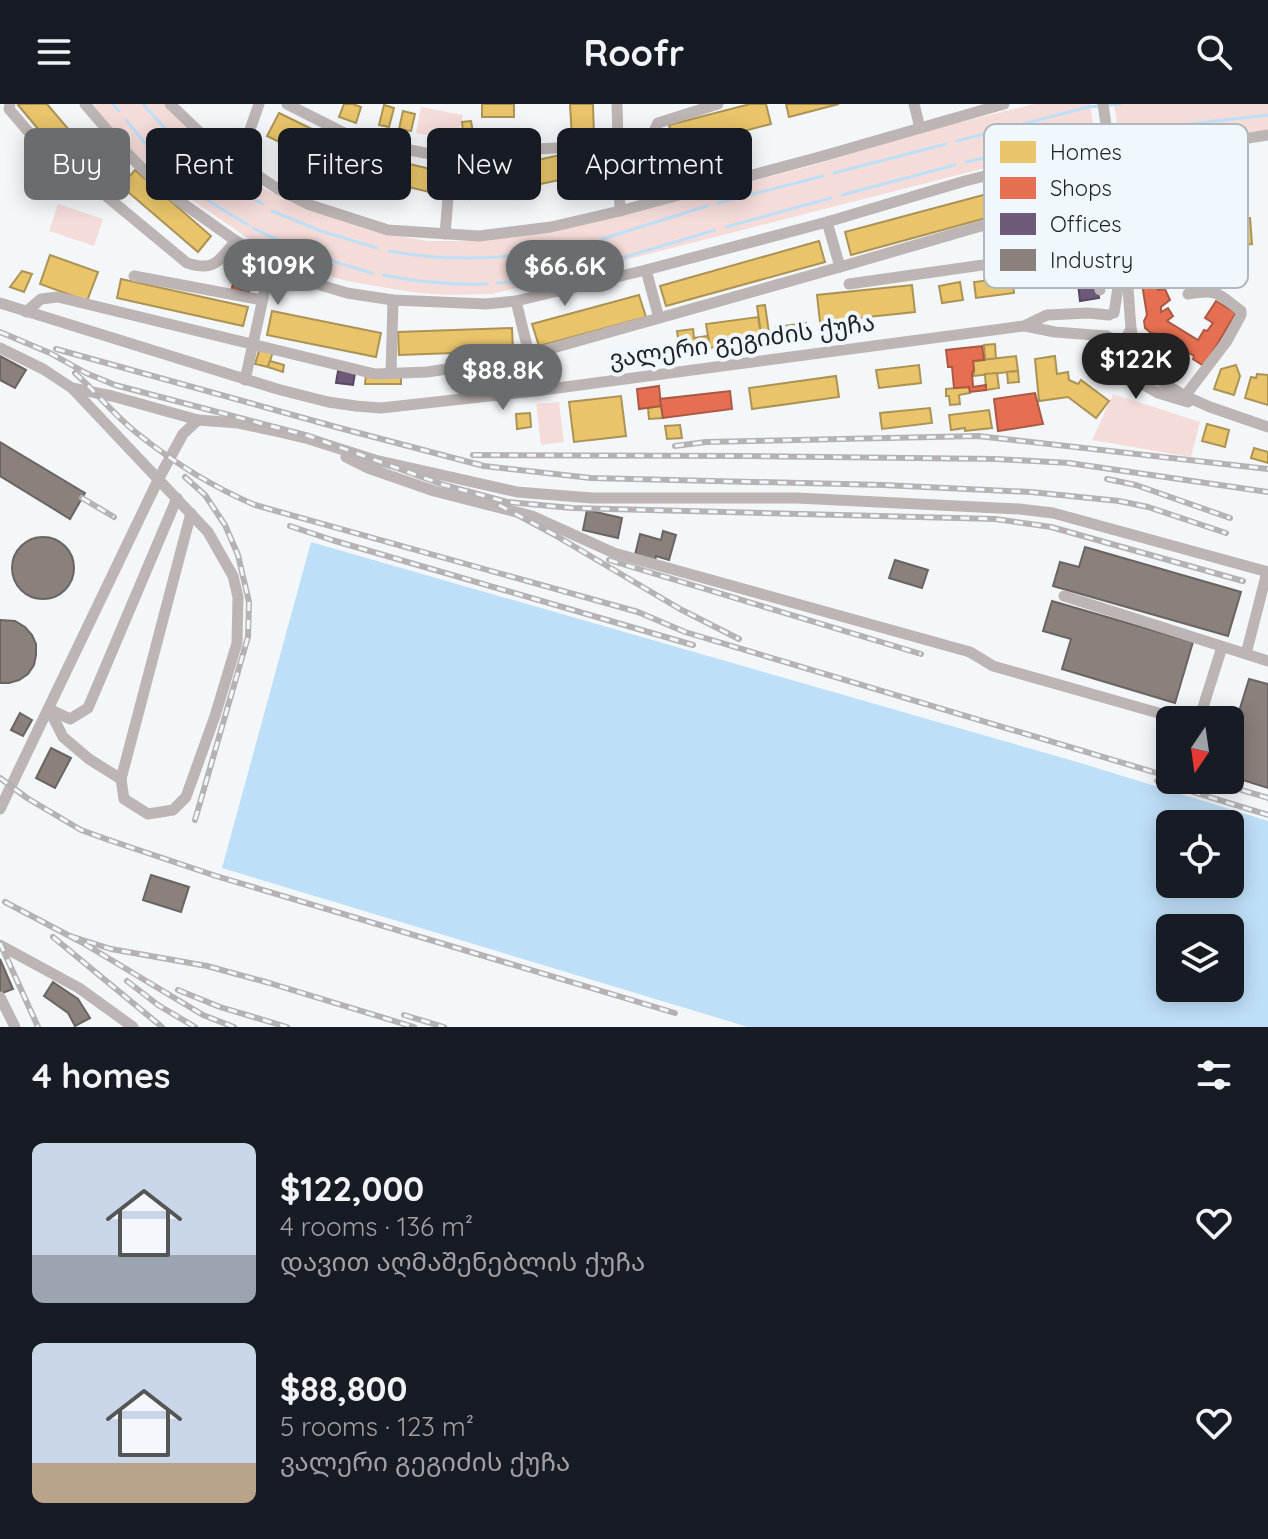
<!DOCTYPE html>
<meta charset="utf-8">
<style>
body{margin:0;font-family:Quicksand,"Noto Sans Georgian",sans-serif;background:#20242c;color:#f1f3f6;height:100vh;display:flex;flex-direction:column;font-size:30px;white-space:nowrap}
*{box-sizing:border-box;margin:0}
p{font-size:26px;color:#9ea1a6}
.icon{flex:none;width:44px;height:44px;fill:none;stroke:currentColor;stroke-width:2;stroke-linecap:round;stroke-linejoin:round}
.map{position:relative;height:923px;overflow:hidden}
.drawer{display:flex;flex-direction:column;background:#171b24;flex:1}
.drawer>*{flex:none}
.hud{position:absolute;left:24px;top:24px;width:800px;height:72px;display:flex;gap:16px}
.needle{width:52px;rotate:193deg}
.fabs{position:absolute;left:1156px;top:602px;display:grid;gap:16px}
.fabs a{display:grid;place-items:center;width:88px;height:88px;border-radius:12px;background:#171b24;box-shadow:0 4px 20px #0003;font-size:40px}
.price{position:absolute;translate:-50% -68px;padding:0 18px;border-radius:28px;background:#6a6d6f;color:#fff;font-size:26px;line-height:52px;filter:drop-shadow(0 2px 4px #0008)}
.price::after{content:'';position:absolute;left:50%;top:48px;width:24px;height:18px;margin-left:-12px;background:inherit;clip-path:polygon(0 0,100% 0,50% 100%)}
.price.selected{background:#222;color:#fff}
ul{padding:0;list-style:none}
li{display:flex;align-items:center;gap:24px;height:200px;padding:0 32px}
li span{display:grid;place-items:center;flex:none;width:224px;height:160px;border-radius:12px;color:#555}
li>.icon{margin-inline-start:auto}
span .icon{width:96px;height:96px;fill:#fffc;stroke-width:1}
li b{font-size:34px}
h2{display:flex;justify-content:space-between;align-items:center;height:96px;padding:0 32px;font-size:34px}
.tag{padding:0 28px;border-radius:12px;background:#171b24;box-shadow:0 4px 20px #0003;font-size:28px;line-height:72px}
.tag.selected{background:#6a6d6f;color:#fff}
header{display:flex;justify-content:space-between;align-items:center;height:104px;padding:0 32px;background:#171b24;font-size:36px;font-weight:700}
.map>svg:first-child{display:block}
.green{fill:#f5dcd9}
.water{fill:#bedff8;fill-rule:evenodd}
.homes{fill:#e9c46a;stroke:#ac9355;stroke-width:2}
.shops{fill:#e76f51;stroke:#ab5844;stroke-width:2}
.offices{fill:#6d597a;stroke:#564860;stroke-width:2}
.industry{fill:#8a817c;stroke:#6a6462;stroke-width:2}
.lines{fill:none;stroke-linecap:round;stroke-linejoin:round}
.stream{stroke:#bedff8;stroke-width:3}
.minor{stroke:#bcb5b4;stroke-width:11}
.rail-casing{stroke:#b6b2b3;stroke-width:6}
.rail{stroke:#f0f8fe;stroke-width:3;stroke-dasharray:9;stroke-linecap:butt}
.labels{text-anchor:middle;stroke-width:8;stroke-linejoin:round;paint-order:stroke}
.street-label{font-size:24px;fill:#1f2224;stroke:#f0f8fe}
.key{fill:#f0f8fe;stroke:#b1b8bd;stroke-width:2}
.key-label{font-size:22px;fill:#1f2224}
</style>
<header><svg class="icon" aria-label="menu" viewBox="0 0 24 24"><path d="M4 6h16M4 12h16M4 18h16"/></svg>Roofr<svg class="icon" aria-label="search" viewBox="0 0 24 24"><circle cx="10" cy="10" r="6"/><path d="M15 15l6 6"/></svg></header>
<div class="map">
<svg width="1268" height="923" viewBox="0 0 1268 923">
<rect width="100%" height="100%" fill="#f4f7fa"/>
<g class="green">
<polygon points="93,0 164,0 208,43 261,83 304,104 379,129 428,137 477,137 618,113 814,61 933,25 1034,0 1090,0 1097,43 1094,46 989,63 492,190 446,191 411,188 347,177 316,168 252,137 182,89 154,67 128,43"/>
<polygon points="1114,0 1268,0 1268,26 1125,42 1120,39"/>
<polygon points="421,3 463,11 457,37 416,29"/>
<polygon points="58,100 103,115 94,142 49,127"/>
<polygon points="1113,290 1200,318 1191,353 1092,336"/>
<polygon points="559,298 564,338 541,341 536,300"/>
</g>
<path class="water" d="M311,438L1084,660L1268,717V923H748L222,764ZM1170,720H1230V780H1170ZM1170,824H1230V884H1170Z"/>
<g class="homes">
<polygon points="20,0 47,0 98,60 80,75 18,1"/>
<polygon points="344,0 353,0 361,3 356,19 339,13"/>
<rect x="482" y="0" width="32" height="13"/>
<polygon points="570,0 593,0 594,33 572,34"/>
<polygon points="750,0 766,0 771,20 675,45 669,21"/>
<polygon points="786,0 839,0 789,13"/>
<polygon points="384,1 394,4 389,23 379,21"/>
<polygon points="403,7 415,10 411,27 399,25"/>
<polygon points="279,9 351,44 339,67 267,32"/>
<polygon points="471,17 473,28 463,29 462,18"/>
<polygon points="592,44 597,68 470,95 465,72"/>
<polygon points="647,48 649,59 660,57 661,65 637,69 634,50"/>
<polygon points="372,51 443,68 438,90 366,73"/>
<polygon points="135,66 211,132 198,148 121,82"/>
<polygon points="1002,86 1008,108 851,151 845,128"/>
<polygon points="1250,114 1252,140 1218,143 1216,122 1227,122 1227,116"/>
<polygon points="819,137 825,158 666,202 660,182"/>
<polygon points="50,151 98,168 87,197 40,180"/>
<polygon points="22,167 32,170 24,188 10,183"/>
<polygon points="1012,173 1014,189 976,194 974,178"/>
<polygon points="121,175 248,203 243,222 117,194"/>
<polygon points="960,178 963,196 942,199 939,182"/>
<polygon points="912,181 915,208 820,218 817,191"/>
<polygon points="639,191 646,213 539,242 532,220"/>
<polygon points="765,201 770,236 762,237 757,202"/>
<polygon points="272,207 381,229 376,253 267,231"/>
<polygon points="758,213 762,237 710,244 706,220"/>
<polygon points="806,219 807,229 778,232 776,223"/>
<polygon points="512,224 513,247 399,251 398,228"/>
<polygon points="693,225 694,234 708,232 710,247 690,250 690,247 680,248 677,227"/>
<polygon points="995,240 996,255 985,256 984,241"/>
<polygon points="260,244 273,248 268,263 255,260"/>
<polygon points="1016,252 1018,267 974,272 973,257"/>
<polygon points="1055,252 1057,270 1068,268 1069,276 1078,280 1081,276 1109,297 1096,314 1068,293 1039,297 1035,255"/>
<polygon points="270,257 284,261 283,268 268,263"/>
<polygon points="919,261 921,279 879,284 876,266"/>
<polygon points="1236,261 1240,272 1234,291 1214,285 1221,265"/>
<polygon points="1018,267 1019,278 1008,279 1007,268"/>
<polygon points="997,269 999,284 986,286 985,270"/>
<polygon points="366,270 401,271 401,280 365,280"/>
<polygon points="1257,270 1268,271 1268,301 1245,294 1251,273 1256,274"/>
<polygon points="836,272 839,293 752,305 749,284"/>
<polygon points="969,283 970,289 959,291 960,300 950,301 949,292 946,292 946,285"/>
<polygon points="621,292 626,332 574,338 569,298"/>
<polygon points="661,302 663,314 649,315 648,304"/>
<polygon points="930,304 932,319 882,325 880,309"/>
<polygon points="989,306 992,324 965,327 965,324 951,326 949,311"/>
<polygon points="530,309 531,323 517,325 516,310"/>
<polygon points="1207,320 1229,326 1225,343 1202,337"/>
<polygon points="680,321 682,334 667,335 665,322"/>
<polygon points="1254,344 1268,348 1268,359 1251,354"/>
</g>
<g class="shops">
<polygon points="1205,157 1208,177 1191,179 1190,171 1163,175 1163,177 1157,178 1158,186 1165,185 1170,196 1161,203 1161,208 1168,204 1173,212 1167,217 1198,236 1204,226 1207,227 1213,219 1205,214 1216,197 1236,209 1204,262 1193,255 1194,252 1158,230 1151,229 1145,224 1144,217 1147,211 1142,180 1138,180 1136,167"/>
<polygon points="241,174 252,176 250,185 241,183 240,186 249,188 248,192 231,188 234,176 240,177"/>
<polygon points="982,242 984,256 973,257 974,267 972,268 973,283 986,281 986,286 970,288 969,283 954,284 952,263 948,263 946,246"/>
<polygon points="659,282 661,302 639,305 637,285"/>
<polygon points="730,287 732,305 663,314 660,295"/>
<polygon points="1035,289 1043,320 998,327 994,295"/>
</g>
<g class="offices">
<polygon points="1077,108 1088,111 1090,115 1099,194 1080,197 1072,127 1046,130 1046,136 1036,137 1033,114 1046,113 1046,116 1077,112"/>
<polygon points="338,267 355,269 353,281 336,279"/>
</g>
<g class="industry">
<polygon points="0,252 26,266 15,284 0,276"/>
<polygon points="0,338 85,389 70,415 0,372"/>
<polygon points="587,406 622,414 618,434 583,426"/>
<polygon points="663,427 676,431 669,456 656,452 655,457 635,451 640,430 661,436"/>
<circle cx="43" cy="464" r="31"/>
<polygon points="1085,443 1241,488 1228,532 1053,482 1060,458 1079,463"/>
<polygon points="895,456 928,466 922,484 889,474"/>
<polygon points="1052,497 1193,538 1175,599 1062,565 1071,535 1043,527"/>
<polygon points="0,516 15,517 25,523 32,531 36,540 36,551 34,561 28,570 19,576 9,579 0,579"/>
<polygon points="1249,575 1268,580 1268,684 1230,672 1230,637"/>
<polygon points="20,609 32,616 23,632 11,626"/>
<polygon points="51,644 71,654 55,684 36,674"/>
<polygon points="151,771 189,783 181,808 143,796"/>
<polygon points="0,855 13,885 0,890"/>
<polygon points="53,878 78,895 90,914 75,922 68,909 44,892"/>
</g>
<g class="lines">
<g class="stream">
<polyline points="113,0 119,7"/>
<polyline points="143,0 176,37"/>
<polyline points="1108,1 1121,0"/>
<polyline points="126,16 159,56"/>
<polyline points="1111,29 1268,11"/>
<polyline points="957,37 1088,3 1101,2"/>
<polyline points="184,46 224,78 263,100"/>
<polyline points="966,58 1103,30"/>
<polyline points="166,65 209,97 248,121"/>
<polyline points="834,69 946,40"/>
<polyline points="842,91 955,61"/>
<polyline points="718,99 823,72"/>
<polyline points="272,107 321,127 377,144"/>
<polyline points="726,123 831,94"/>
<path d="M253,124C292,144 330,157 372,169"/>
<polyline points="602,135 707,102"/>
<path d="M389,147C459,160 523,154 591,137"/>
<polyline points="608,158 715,126"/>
<path d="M383,171C418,178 451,181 487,180"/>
<polyline points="497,179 534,176 597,161"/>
</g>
<g class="minor">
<polyline points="10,0 9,5 73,80 88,77 125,47"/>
<polyline points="85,0 125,47 151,73 178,96 236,137 271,158 317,180 347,189 393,196 486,200 516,197 646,166 827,118 965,77 1009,66 1111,56 1268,31"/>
<polyline points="170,0 216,44 278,85 310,101 388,126 479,132 551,123 620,107 823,52 1004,0"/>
<polyline points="287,0 358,36 451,54"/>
<polyline points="617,0 620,107"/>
<polyline points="914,0 920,24"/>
<polyline points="238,60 259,0"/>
<path d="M88,77L187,159C215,168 218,157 236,137"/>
<polyline points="672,93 655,32 655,25 658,19 718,0"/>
<polyline points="1014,95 1072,90 1084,93 1089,101 1100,186"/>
<polyline points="1016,109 1024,155"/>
<polyline points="827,118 840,163 1012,113 1016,109 1009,66"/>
<polyline points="445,130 452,46 510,33 536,45 618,41"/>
<polyline points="646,166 659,214"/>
<polyline points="134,172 262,196"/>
<polyline points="849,180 1053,151"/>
<polyline points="516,197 529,250"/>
<polyline points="0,199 277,285 328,298 356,302 381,304 535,287 1024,222 1047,211 1088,209 1109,211"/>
<polyline points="26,208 41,195 58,193 375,270 427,268 514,255 840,163"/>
<polyline points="1114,209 1121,164"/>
<polyline points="1025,222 1055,228 1107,232 1116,237 1126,234 1131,225 1128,184 1122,160 1111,56 1103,0"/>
<polyline points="1131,225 1136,246 1162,278 1185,292 1210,303 1268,323"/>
<polyline points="1111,235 1115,255 1142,280 1158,289 1188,298"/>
<polyline points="0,244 43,265 72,284 208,428 233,472 238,493 237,539 215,612 186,693 173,706 148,710 124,695 121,675 191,409"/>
<polyline points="391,269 393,196"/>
<polyline points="245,276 271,158"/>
<polyline points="72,284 112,292 198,316"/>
<path d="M1185,292L1227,237L1241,211V207C1217,189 1219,185 1188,190"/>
<polyline points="346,353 368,364 434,387 532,412 614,449 970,548 993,562 1183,616"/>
<polyline points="1064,492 1268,557"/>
<polyline points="1246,550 1267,468"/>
<polyline points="1199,616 1222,543"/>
<polyline points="121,675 89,655 63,633 49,605 70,615 88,604 177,394"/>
<polyline points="0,705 159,374 183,330 198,316 238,319 271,326 309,335 375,356 517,388 592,394 797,394 1019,405 1053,409 1268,468"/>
<polyline points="0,841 79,884 133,923"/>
<polyline points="0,893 15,923"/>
</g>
<g class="rail-casing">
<g id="rail">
<polyline points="0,228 50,249 86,269 115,281 309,332 444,381 507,398 572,404 995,415 1051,423 1243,477"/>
<polyline points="56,245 336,323 484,362 591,374 883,381 1031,388 1119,397 1148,403 1226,429"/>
<path d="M75,269C97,289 115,312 138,330C173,358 213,383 255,401L638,508L685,528L1170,673"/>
<polyline points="675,342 706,338 978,332 1268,365"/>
<polyline points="473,351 745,352 996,355 1069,359 1268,388"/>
<polyline points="185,373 205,391 225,421 238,451 249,498 248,533 195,716"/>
<polyline points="1107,375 1136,381 1230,414"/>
<polyline points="82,394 114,413"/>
<polyline points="499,401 555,431"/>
<polyline points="290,422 332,436 693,541"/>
<polyline points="548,427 680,505 739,535"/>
<polyline points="609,456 921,550"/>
<polyline points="0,674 27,694 81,726 106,735 216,772 675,909"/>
<polyline points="1208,676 1268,694"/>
<polyline points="1157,677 1268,711"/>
<polyline points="5,798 83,839 203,911 234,923"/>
<polyline points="70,832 111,845 207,862 266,878 414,923"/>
<polyline points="53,833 162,923"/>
<polyline points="0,839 38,923"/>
<polyline points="127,877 158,901 195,923"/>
<polyline points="178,886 220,903 287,923"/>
<polyline points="404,911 444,923"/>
</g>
</g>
<use href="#rail" class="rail"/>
</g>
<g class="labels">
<g class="street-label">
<text transform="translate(742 237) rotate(-8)" y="8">ვალერი გეგიძის ქუჩა</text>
</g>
</g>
<rect x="984" y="20" width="264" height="164" rx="12" class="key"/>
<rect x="1000" y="37" width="36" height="22" fill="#e9c46a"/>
<rect x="1000" y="73" width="36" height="22" fill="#e76f51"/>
<rect x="1000" y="109" width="36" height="22" fill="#6d597a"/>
<rect x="1000" y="145" width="36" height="22" fill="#8a817c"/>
<g class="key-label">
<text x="1050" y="56">Homes</text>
<text x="1050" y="92">Shops</text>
<text x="1050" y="128">Offices</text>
<text x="1050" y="164">Industry</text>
</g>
</svg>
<div class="fabs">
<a><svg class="needle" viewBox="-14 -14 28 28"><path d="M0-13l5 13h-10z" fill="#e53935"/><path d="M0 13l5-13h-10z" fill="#9ea1a6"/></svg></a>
<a><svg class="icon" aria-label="locate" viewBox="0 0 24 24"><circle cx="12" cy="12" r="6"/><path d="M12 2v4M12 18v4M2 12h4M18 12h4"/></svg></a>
<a><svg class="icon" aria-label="layers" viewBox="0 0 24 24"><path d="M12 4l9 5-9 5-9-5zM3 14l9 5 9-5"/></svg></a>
</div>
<b class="price" style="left:278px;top:203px">$109K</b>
<b class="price" style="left:565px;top:204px">$66.6K</b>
<b class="price selected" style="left:1136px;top:297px">$122K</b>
<b class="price" style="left:503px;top:308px">$88.8K</b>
<div class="hud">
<a class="tag selected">Buy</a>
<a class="tag">Rent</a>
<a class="tag">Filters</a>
<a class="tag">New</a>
<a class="tag">Apartment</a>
</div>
</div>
<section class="drawer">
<h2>4 homes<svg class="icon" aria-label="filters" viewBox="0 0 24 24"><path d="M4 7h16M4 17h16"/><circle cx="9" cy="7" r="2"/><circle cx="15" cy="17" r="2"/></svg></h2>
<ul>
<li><span style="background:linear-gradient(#c9d6e8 70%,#9aa5b1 0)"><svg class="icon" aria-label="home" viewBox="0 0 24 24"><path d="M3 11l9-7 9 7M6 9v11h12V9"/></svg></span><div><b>$122,000</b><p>4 rooms · 136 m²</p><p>დავით აღმაშენებლის ქუჩა</p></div><svg class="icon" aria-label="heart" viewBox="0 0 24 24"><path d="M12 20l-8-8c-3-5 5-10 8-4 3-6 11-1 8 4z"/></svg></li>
<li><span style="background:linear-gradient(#c9d6e8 75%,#b9a48a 0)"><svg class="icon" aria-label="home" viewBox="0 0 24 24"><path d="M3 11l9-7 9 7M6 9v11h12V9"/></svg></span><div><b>$88,800</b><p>5 rooms · 123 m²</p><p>ვალერი გეგიძის ქუჩა</p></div><svg class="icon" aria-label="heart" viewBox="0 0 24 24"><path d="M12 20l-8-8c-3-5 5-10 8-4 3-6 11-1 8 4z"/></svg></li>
</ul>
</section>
